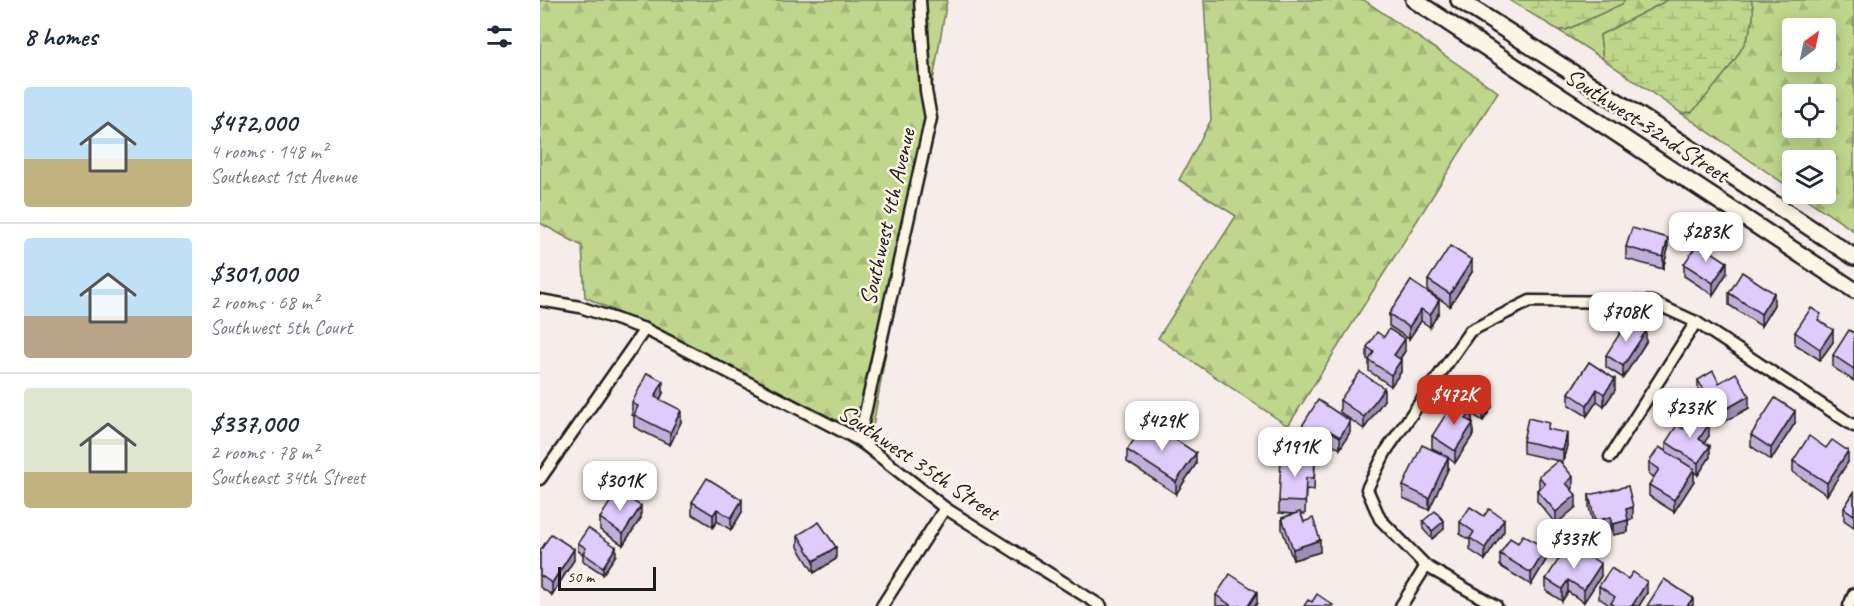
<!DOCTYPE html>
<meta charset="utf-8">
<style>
body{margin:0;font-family:Caveat,sans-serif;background:#f6f6f7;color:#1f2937;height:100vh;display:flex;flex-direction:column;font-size:22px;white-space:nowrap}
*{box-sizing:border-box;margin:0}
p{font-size:20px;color:#747a83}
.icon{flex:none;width:33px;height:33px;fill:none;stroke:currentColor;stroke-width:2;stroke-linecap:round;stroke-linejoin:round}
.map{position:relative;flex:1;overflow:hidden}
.sheet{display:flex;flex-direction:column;background:#fff;width:540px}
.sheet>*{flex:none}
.needle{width:39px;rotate:33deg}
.tools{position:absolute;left:1242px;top:18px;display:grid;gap:12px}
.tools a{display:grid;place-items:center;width:54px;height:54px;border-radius:6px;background:#fff;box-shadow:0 3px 15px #0003;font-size:30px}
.scale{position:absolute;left:18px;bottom:15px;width:98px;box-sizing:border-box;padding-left:6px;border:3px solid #1c1c1c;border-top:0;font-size:16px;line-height:21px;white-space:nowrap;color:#1c1c1c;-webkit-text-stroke:4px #fcf5e5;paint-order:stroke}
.price{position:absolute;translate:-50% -51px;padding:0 14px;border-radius:12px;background:#fff;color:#222;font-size:20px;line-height:39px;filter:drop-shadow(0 2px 3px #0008)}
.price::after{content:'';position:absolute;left:50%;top:36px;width:18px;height:14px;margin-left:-9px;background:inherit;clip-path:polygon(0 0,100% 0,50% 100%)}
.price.active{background:#c8321e;color:#fff}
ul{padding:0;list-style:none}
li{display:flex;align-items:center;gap:18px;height:150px;padding:0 24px}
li+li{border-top:2px solid #e0e1e3}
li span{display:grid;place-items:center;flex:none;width:168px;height:120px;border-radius:6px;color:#555}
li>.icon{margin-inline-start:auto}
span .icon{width:72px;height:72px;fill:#fffc;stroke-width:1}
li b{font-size:26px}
h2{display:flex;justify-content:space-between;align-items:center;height:72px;padding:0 24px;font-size:26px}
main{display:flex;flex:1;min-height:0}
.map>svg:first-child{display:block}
.forest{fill:url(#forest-firs);stroke:#6e7954;stroke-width:1.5;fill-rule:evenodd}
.wetland{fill:url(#wetland-marsh);stroke:#6e7954;stroke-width:1.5}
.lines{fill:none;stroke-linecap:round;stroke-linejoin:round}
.street-casing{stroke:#1c1c1c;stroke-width:15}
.secondary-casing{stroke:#1c1c1c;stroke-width:20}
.street{stroke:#fcf5e5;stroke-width:10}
.secondary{stroke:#fcf5e5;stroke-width:15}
.wall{fill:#c0afd9;stroke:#1c1c1c;stroke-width:1.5}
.shaded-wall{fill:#9c8eb0;stroke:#1c1c1c;stroke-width:1.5}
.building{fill:#dfcbfc;stroke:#1c1c1c;stroke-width:1.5}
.labels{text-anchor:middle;stroke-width:5;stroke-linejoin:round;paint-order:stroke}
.street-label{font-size:24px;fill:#1c1c1c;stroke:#fcf5e5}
</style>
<main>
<section class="sheet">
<h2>8 homes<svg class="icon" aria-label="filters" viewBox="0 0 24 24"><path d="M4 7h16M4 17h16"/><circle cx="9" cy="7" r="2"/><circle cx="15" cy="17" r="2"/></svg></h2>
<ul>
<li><span style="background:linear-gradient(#bfe0f5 60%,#c2b280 0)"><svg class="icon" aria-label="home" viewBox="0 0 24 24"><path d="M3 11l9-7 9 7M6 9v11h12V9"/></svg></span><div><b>$472,000</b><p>4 rooms · 148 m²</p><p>Southeast 1st Avenue</p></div></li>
<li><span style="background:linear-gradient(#bfe0f5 65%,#b9a48a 0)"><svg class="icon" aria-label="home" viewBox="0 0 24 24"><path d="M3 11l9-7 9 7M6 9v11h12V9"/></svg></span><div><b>$301,000</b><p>2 rooms · 68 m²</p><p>Southwest 5th Court</p></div></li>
<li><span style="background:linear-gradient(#dfe7d0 70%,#c2b280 0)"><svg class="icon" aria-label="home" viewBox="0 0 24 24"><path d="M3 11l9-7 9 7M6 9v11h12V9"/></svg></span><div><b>$337,000</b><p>2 rooms · 78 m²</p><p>Southeast 34th Street</p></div></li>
</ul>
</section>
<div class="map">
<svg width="1314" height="606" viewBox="0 0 1314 606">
<defs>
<pattern id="forest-firs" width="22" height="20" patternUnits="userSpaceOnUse" patternTransform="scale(1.5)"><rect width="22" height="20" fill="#bfd68c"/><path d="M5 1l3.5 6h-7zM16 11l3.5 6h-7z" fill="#a4b778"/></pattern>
<pattern id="wetland-marsh" width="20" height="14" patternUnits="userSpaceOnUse" patternTransform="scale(1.5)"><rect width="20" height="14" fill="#bfd68c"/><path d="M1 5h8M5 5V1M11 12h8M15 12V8" fill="none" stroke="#a4b778"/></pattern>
</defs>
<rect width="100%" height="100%" fill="#f6edea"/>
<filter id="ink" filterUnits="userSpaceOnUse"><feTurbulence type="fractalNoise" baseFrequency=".0167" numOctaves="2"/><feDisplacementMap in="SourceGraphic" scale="12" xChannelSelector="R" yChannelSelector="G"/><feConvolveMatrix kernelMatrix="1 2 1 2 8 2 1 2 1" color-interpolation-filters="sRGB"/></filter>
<g filter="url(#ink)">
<g class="forest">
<polygon points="0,0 407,0 328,455 165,354 45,297 42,246 0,223"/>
<polygon points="664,0 824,0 958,92 748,426 618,338 696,216 639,180 671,120"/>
<polygon points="1085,0 1128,0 1060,35 1063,59 1018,30 1026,30 1082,4"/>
<path d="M1211,0H1314V231L1259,194H1286V160H1252V189L1141,113L1152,112C1174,88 1224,34 1211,0ZM1252,28H1286V62H1252ZM1252,94H1286V128H1252Z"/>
</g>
<g class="wetland">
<polygon points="969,0 1085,0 1082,4 1026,30 1018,30"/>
<path d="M1128,0H1211C1225,33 1173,89 1152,112L1141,113L1063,59L1060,35Z"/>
</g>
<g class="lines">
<g class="street-casing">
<g id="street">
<polyline points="0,300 40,307 105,329 319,440 405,508 561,606"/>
<polyline points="319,440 391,118 386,91 380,0"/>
<polyline points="1070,457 1156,322"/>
<polyline points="0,479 105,329"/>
<polyline points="342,606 405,508"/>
<polyline points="861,606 886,566"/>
<polyline points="956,606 886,566 840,519 827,489 846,451 930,331 990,301 1112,302 1156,322 1314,426"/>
<polyline points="1309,606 1314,594"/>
</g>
</g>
<g class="secondary-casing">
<g id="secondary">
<polyline points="874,0 1314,290"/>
<polyline points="919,0 1159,154 1314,257"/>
</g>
</g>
<use href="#street" class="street"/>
<use href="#secondary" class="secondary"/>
</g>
<g class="wall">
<polygon points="1086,247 1128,249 1123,269 1086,259"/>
<polygon points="1144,264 1187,273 1173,295 1144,276"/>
<polygon points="932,272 910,306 888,291 888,280"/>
<polygon points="871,281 899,312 890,327 881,321 869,339 849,326 849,314"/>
<polygon points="1189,293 1234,305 1221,326 1189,305"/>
<polygon points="1281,323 1293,342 1280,360 1255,344 1255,332"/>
<polygon points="1314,333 1314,381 1293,367 1293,355"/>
<polygon points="1106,342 1083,378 1066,367 1066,355"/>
<polygon points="827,347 865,351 860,359 861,372 851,386 829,371 829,360 827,359"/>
<polygon points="1049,362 1075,390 1064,406 1057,401 1047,416 1029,405 1029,393"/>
<polygon points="1158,380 1179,383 1209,408 1177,426 1158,391"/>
<polygon points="123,393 120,400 141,422 130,445 94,427 94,416 92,415 92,403"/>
<polygon points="800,400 844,400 824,429 800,412"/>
<polygon points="926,402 952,407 943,421 932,414 933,435 915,463 908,458 908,469 889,510 863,498 863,486 901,453 892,448 892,436 926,406"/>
<polygon points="1255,423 1231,460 1211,446 1211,435"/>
<polygon points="762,426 810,432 800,449 790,442 784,452 762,437"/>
<polygon points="1009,429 1027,445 1023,462 1020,461 1033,488 1032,490 1036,507 1016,524 997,501 997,490 999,488 999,476 1019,461 983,453 983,441"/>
<polygon points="1143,429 1169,436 1164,442 1170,457 1158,475 1154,472 1154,481 1134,512 1109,496 1109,485 1114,477 1109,474 1109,462 1126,451 1126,442"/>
<polygon points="587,450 656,464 636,494 587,462"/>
<polygon points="775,459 774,490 766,489 765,514 761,514 764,522 780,552 753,560 742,529 742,518 755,514 739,513 739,501"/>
<polygon points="1253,461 1308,462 1287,495 1253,472"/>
<polygon points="1314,492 1314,527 1304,520 1304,508"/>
<polygon points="1049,495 1093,519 1088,520 1088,532 1073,535 1071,529 1055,532 1049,507"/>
<polygon points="152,502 202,512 191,530 177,521 173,527 152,514"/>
<polygon points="944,516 964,531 945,560 930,550 930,540 920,534 920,522"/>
<polygon points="60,518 101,518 83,545 60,530"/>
<polygon points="883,521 904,529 892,539 883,529"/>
<polygon points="258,535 296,559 274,573 258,547"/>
<polygon points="38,543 76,555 63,574 43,561 43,554 38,551"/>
<polygon points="0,551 34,560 12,595 0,587"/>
<polygon points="960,554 1006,560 991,585 960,566"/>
<polygon points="1061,576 1044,602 1028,592 1022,601 1006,591 1006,579"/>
<polygon points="1059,586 1107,593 1099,606 1071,606 1059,598"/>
<polygon points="676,595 717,603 715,606 676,606"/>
</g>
<g class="shaded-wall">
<polygon points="1128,238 1128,249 1123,269 1123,257"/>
<polygon points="932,260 932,272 910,306 910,294"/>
<polygon points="1187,262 1187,273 1173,295 1173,283"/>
<polygon points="1234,293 1234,305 1221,326 1221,314"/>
<polygon points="899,300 899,312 890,327 890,315"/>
<polygon points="881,309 881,321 869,339 869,327"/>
<polygon points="1293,330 1293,342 1280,360 1280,349"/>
<polygon points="1106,331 1106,342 1083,378 1083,366"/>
<polygon points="865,339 865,351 854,367 854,355"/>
<polygon points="861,360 861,372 851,386 851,375"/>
<polygon points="1075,379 1075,390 1064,406 1064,394"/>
<polygon points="123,381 123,393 115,409 115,397"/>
<polygon points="844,388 844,400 824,429 824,417"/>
<polygon points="1057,389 1057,401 1047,416 1047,405"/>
<polygon points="1209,396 1209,408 1177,426 1177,414"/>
<polygon points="952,399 952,407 943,421 943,413"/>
<polygon points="141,410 141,422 130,445 130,433"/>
<polygon points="932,411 932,422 926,419"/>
<polygon points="1255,411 1255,423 1231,460 1231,448"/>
<polygon points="810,421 810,432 800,449 800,437"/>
<polygon points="933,423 933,435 915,463 915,451"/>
<polygon points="1169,424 1169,436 1159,450 1159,439"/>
<polygon points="790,431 790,442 784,452 784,440"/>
<polygon points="1027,433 1027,445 1023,462 1023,450"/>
<polygon points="1170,446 1170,457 1158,475 1158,463"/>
<polygon points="1308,451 1308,462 1287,495 1287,483"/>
<polygon points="656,453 656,464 636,494 636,482"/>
<polygon points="908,457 908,469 889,510 889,498"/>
<polygon points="1154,469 1154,481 1134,512 1134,500"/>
<polygon points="1033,477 1033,488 1026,494 1026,483"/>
<polygon points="1036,495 1036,507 1016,524 1016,512"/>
<polygon points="202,500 202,512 191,530 191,518"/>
<polygon points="101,506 101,518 83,545 83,534"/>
<polygon points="1093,507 1093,519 1086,521 1086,509"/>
<polygon points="177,509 177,521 173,527 173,515"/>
<polygon points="1071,517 1071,529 1055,532 1055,521"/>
<polygon points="964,519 964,531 945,560 945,548"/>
<polygon points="1088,520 1088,532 1073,535 1073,524"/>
<polygon points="904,521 904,529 892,539 892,531"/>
<polygon points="780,540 780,552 753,560 753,549"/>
<polygon points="76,547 76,555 63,574 63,567"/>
<polygon points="296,547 296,559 274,573 274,561"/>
<polygon points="34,549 34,560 12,595 12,583"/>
<polygon points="1006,549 1006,560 991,585 991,573"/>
<polygon points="1061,564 1061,576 1044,602 1044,590"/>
<polygon points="1028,580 1028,592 1022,601 1022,589"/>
<polygon points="1107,582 1107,593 1099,606 1092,606"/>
<polygon points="717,592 717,603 715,606 708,606"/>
<polygon points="1153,598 1153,606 1147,606"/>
</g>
<g class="building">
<polygon points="1092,228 1128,238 1123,257 1086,247"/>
<polygon points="1158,243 1187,262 1173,283 1144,264"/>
<polygon points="910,246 932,260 910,294 888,280"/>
<polygon points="1202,272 1234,293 1221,314 1189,293"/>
<polygon points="871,281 899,300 890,315 881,309 869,327 849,314"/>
<polygon points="1271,308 1281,314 1278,320 1293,330 1280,349 1255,332"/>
<polygon points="1089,319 1106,331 1083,366 1066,355"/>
<polygon points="849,329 865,339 854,355 861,360 851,375 829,360 834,352 827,347 837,332 844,337"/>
<polygon points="1309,330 1314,333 1314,369 1293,355"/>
<polygon points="1049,362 1075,379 1064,394 1057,389 1047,405 1029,393"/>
<polygon points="1173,371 1179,383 1196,373 1209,396 1177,414 1158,380"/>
<polygon points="820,372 844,388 824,417 800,400"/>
<polygon points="107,373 123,381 115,397 141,410 130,433 94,415 98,406 92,403"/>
<polygon points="935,388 952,399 943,413 926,402"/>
<polygon points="1235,398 1255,411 1231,448 1211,435"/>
<polygon points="778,400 810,421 800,437 790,431 784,440 762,426"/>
<polygon points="915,400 932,411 926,419 933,423 915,451 892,436"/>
<polygon points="1153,414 1169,424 1159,439 1170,446 1158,463 1126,442 1137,425 1143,429"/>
<polygon points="988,418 1009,423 1007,429 1027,433 1023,450 983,441"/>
<polygon points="607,421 656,453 636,482 587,450"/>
<polygon points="1269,436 1286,448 1292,440 1308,451 1287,483 1253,461"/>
<polygon points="882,445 908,457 889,498 863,486"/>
<polygon points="1119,447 1154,469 1134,500 1109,485 1119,469 1109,462"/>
<polygon points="741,457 775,459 774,478 766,478 765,502 739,501"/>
<polygon points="1019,460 1033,477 1026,483 1036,495 1016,512 997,490 1005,484 999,476"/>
<polygon points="167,478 202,500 191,518 177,509 173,515 152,502"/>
<polygon points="1088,486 1093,507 1086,509 1088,520 1073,524 1071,517 1055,521 1049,495"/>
<polygon points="77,491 101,506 83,534 60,518"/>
<polygon points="1314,492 1314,515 1304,508"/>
<polygon points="930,507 944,516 949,509 964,519 945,548 930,538 934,532 920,522"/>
<polygon points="895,511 904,521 892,531 883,521"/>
<polygon points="760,512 764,522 773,518 780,540 753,549 742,518"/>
<polygon points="279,522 296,547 274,561 258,535"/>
<polygon points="48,528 76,547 63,567 43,553 46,548 38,543"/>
<polygon points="11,534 34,549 12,583 0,575 0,551"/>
<polygon points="983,535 1006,549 991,573 960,554 970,538 978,543"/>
<polygon points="1037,548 1061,564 1044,590 1028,580 1022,589 1006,579 1024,551 1032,556"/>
<polygon points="1071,568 1088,579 1093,572 1107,582 1092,606 1075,606 1071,603 1075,597 1059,586"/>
<polygon points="690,574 717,592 708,606 692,606 676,595"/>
<polygon points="1124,579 1153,598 1147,606 1107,606"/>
<polygon points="777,594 793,605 792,606 764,606 768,600 772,602"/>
</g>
</g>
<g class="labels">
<g class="street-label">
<text transform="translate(1107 125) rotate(33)" y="8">Southwest 32nd Street</text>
<text transform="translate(347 217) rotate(-77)" y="8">Southwest 4th Avenue</text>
<text transform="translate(379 462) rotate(34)" y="8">Southwest 35th Street</text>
</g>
</g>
</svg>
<div class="tools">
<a><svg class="needle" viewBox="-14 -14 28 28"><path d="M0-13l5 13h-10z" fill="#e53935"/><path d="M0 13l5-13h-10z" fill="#747a83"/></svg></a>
<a><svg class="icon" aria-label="locate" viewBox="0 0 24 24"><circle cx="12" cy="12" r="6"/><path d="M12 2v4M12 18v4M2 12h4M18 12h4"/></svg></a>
<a><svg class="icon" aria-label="layers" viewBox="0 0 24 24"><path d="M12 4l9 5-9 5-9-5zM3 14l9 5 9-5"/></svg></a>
</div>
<div class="scale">50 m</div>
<b class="price" style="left:1166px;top:263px">$283K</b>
<b class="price" style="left:1086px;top:343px">$708K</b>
<b class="price active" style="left:914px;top:426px">$472K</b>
<b class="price" style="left:1150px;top:439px">$237K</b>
<b class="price" style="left:622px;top:452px">$429K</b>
<b class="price" style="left:755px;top:478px">$191K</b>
<b class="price" style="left:80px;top:512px">$301K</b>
<b class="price" style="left:1034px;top:570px">$337K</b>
</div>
</main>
